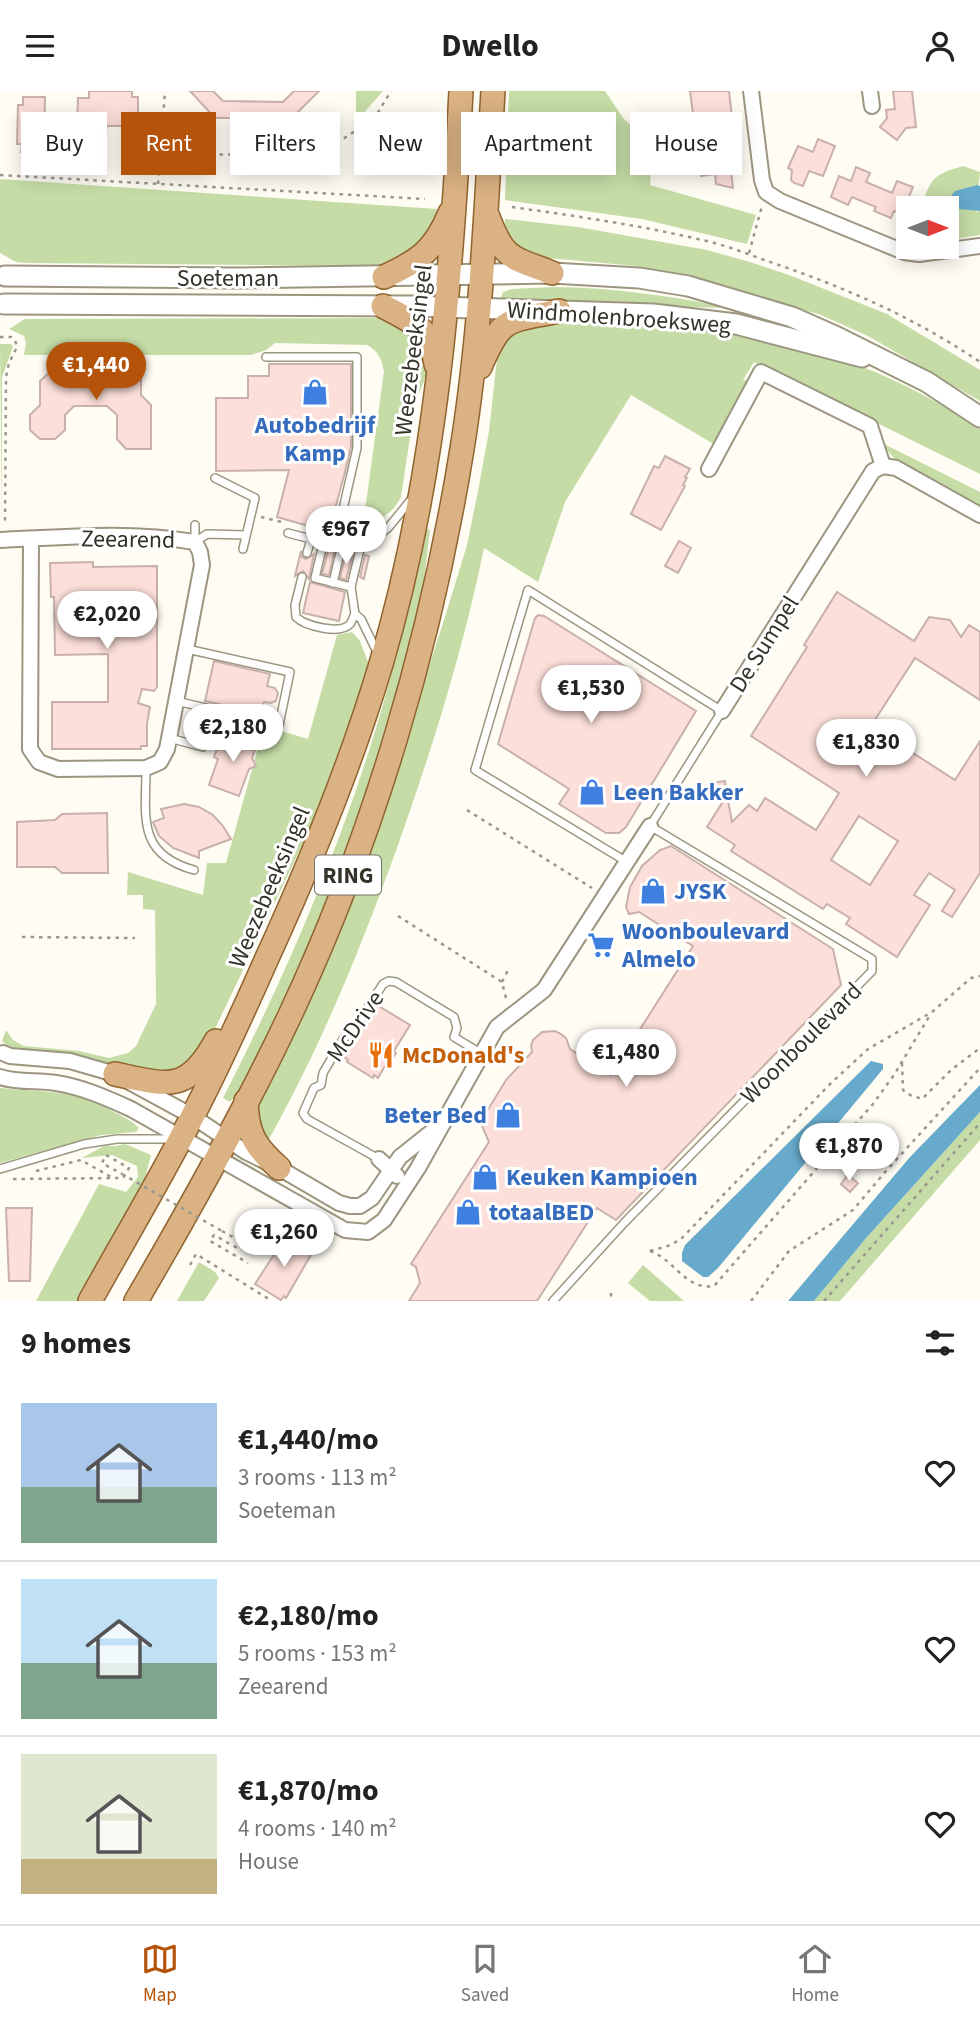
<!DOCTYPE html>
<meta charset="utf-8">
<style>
body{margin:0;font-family:"Source Sans 3",sans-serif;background:#f2f2f2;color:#222;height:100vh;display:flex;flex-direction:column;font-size:26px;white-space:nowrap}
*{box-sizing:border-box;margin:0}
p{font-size:23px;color:#767676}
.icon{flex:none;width:38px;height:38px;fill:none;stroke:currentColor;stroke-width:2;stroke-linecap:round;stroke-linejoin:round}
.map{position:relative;height:1210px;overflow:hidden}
.details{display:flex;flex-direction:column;background:#fff;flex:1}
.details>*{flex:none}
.hud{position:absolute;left:21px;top:21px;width:938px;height:63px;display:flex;gap:14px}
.needle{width:46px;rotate:90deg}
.buttons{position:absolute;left:896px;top:105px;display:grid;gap:14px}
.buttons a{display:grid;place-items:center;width:63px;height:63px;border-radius:0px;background:#fff;box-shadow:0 4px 18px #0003;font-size:35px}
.price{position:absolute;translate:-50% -60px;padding:0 16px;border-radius:24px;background:#fff;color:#222;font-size:23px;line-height:46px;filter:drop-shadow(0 2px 4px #0008)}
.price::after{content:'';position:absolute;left:50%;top:42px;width:21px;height:16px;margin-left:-10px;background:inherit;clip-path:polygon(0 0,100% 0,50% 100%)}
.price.on{background:#b45309;color:#fff}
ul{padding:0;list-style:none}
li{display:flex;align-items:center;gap:21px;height:175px;padding:0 21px}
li+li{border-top:2px solid #e0e0e0}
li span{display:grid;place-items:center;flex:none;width:196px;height:140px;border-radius:0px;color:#555}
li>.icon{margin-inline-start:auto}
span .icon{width:84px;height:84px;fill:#fffc;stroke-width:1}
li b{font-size:30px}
h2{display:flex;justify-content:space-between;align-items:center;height:84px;padding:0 21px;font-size:30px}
.chip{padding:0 24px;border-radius:0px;background:#fff;box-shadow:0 4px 18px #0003;font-size:24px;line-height:63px}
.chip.on{background:#b45309;color:#fff}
header{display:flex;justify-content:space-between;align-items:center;height:91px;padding:0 21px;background:#fff;font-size:32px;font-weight:700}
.tab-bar{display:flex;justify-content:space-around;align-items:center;height:98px;border-top:2px solid #e0e0e0;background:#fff;font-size:19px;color:#767676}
.tab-bar a{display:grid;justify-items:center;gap:4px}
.tab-bar .on{color:#b45309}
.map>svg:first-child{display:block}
.green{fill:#c5dca6}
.water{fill:#68aacb}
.building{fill:#fcdfd9;stroke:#c9b0ab;stroke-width:2;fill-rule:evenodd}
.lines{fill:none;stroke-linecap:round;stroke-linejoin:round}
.lane-casing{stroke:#9c9681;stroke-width:10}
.street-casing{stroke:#9c9681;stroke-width:18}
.secondary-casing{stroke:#9c9681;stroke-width:23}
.primary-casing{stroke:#91632e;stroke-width:26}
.path{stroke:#9a978f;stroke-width:2.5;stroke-dasharray:3.5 5;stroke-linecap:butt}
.lane{stroke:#fff;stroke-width:7}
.street{stroke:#fff;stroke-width:14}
.secondary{stroke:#fff;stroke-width:19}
.primary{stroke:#dab283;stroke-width:23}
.path-bridge{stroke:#9a978f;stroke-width:2.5;stroke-dasharray:3.5 5;stroke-linecap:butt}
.labels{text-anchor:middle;stroke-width:6;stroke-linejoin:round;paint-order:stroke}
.shield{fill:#fff;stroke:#72706a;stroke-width:2}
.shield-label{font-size:23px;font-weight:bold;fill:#35322a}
.street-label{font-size:24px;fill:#35322a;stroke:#fff}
.shop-label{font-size:24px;font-weight:bold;fill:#366cbe;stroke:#fff;text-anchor:start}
.food-label{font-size:24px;font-weight:bold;fill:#c56008;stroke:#fff;text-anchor:start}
</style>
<header><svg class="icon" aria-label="menu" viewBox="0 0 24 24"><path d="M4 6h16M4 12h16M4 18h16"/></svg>Dwello<svg class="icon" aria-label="person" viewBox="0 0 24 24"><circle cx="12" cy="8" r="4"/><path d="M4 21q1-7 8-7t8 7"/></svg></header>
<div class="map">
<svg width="980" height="1210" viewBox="0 0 980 1210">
<rect width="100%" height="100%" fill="#fefcf3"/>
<g class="green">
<polygon points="356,0 383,0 356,31"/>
<polygon points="509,0 605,0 623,27 653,55 650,94 756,124 747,153 642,128 505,109"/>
<path d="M963,75L980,81L976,121L980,120V144L947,149V117H920C932,88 931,84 963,75Z"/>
<path d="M0,88L437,118C432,152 412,172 377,175L27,172L16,171L0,162Z"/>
<polygon points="505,128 578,136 707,159 750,171 789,184 887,223 980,279 980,310 868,245 821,224 705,189 636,175 526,165 504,145"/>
<path d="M552,196C614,196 673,206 733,217L521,213L501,207L503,201L512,198Z"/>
<path d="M393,227L424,253L429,277L415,313L401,406C393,421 381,432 364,427L384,280C381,267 379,261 367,254L275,252L266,259L251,264H24L26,252L24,245L9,238L25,228Z"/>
<path d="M594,229C635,230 675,234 716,240C734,242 752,243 770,247C845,264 916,295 980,338V383L754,271L743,289L760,291L722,358L631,304L565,411L538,491L484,457C463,560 432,658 397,757C359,862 319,960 264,1057L256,1015L392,689L445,526L467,454L478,400L489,340L498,259C520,223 556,230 594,229Z"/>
<polygon points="0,253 11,253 13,256 2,286 2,434"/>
<polygon points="880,351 980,401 980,417 899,373"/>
<path d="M425,437L430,439L420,523L399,601L363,715L338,785L302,874L244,995L230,1011L223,1007C289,878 347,742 386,603C402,548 412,492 425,437Z"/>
<polygon points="352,541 360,550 370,576 332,691 216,936 202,960 171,984 134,981 76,964 12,959 2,950 6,939 13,949 24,955 79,960 109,967 128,962 136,955 156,913 155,819 143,818 143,804 127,804 128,781 203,804 207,772 226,772 264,635 308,648 337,544"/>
<path d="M0,997C45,1002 74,997 116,1022C124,1026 132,1030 139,1037L136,1041L101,1044L0,1072Z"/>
<polygon points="980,1021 980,1049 840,1210 814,1210 867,1146"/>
<polygon points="125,1053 151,1064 142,1098 80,1210 36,1210 99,1093 126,1101 138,1086 137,1075 112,1064 82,1067 104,1055 116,1055"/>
<polygon points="199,1171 215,1181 219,1187 204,1210 177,1210"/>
<polygon points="643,1174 684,1210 650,1210 628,1192"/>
</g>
<g class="water">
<polygon points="977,94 980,95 980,120 959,118 952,114 951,105 955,100"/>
<polygon points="871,970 883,973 883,978 718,1177 708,1186 703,1186 682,1170 682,1162 685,1154"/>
<polygon points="980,994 980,1021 867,1146 814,1210 788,1210 910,1066"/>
</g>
<g class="building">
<polygon points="89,0 132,0 132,6 138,6 138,29 126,28 126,35 107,35 106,39 101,39 99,61 76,60 78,7 89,7"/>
<polygon points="190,0 213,0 223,10 283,11 294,0 319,0 291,28 274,27 274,30 231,29 231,27 215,27"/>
<polygon points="690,0 729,0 738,80 731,81 733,97 716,93 715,83 701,85"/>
<polygon points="893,0 912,0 916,36 906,37 897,49 880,36 887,27 886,19 895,18"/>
<polygon points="23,6 45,6 44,61 21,61 22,53 17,53 18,14 23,14"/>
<polygon points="818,48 835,55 823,85 809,80 803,95 794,92 791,89 792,79 788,77 798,55 813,61"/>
<polygon points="856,76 870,82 866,91 892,102 897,90 913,96 902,123 894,120 891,127 874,120 876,116 852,106 848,114 831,106 839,85 851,90"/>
<polygon points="117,271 131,271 141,281 141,304 151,314 151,358 126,358 117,348 117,324 107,315 74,315 65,324 65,339 55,348 40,348 30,339 30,324 40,314 40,290 50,281 64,281 71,288 83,276 98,276 105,283"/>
<polygon points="269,273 351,273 351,356 345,381 332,429 315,424 312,436 277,426 289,379 216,380 216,307 248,307 248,285 269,285"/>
<polygon points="665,365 690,378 685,386 687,387 683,394 685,395 661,439 631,423 654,375 659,377"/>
<polygon points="679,450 691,457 678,482 665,475"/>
<polygon points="329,456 335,458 329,484 322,483"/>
<polygon points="301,460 302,466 306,468 314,463 309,488 303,480 295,485"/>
<polygon points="346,461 353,462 346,489 340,487"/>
<polygon points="365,464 369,465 364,488 360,486"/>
<polygon points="93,471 93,476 157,475 157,596 154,600 142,598 138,612 150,616 147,632 147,655 141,655 141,658 52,658 52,611 108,611 108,563 55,564 54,506 51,506 50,472"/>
<polygon points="310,491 345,501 339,530 303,522"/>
<path d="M837,501L914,550L929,526L950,529L961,546L969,534L980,541V609L915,567L871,635L955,689L980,650V782L952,826L942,820L955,799L929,782L914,804L930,814L897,866L846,833L850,827L827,813L823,818L731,760L735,754L707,736L727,704L732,731L749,714L757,720L765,707L816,739L839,702L751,645L807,556L804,554ZM859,725L898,750L870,794L831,769Z"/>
<polygon points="538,524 544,525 696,620 626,736 619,742 606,742 559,713 569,698 498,653 535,527"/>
<polygon points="214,570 270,583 267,595 275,597 278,602 276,610 271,612 264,611 261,623 205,610"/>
<polygon points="227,643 257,653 252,667 256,675 249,678 239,705 209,694 218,668 214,666 218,655 222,656"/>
<polygon points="725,690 727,704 712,706 710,692"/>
<polygon points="184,713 199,716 213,724 223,735 231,748 199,760 199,767 173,757 159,745 153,731 164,727 161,718"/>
<polygon points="107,722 108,782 62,782 55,776 17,776 17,731 55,729 62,723"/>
<polygon points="671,755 833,858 841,894 616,1129 597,1117 537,1210 409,1210 420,1192 416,1176 411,1173 489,1051 482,1035 484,1025 506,989 532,961 531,955 533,949 542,941 555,940 561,943 566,947 570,958 611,984 693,855 639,821 629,823 626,816 630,796 642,775 660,759"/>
<polygon points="377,914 410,934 394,960 396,962 387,977 385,975 378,987 374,984 373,987 347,971 348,969 344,966"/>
<polygon points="848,1084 858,1092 850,1101 841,1093"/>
<polygon points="6,1117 32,1117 30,1190 9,1190"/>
<polygon points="286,1145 312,1162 286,1207 284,1205 281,1209 255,1193"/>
</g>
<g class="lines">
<g class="lane-casing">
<g id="lane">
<polyline points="266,266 357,266 357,357 338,440"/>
<polyline points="215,387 255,407 243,458"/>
<polyline points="195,434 195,451 207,443 246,444"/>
<polyline points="288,442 311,448"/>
<path d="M307,462L311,448C338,440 341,434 360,458"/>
<path d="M302,486L295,514L296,526C305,535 340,544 350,533C352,531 353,526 355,523"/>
<polyline points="333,492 342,453"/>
<polyline points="351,496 315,487 324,449 360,458"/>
<polyline points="378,563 361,528 355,523 351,496 360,458 388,437 410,410"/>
<polyline points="176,610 279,634 290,581 187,558"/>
<polyline points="169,647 203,656"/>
<path d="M146,677C146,725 136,763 194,779"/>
<polyline points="379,1068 307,1028 303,1022 314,997 321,994 323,982 343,948 352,941 383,893 389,890 396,891 454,926 457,937 454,946 482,963"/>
<polyline points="0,1078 84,1053 117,1048 177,1048"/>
<polyline points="553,1210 624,1132 872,880 872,868 650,735 722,620 528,499 475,679 627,771"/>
</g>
</g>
<g class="street-casing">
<g id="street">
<polyline points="751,0 762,89 766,101 780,110 904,161 919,163 980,155"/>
<polyline points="870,0 872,15"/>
<polyline points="709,378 761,281 870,335 883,375"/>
<path d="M0,449C64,446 131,440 195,451L200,461L202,474L167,658L160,671L146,677L58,678L39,671L30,658L31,449"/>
<polyline points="722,620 873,380 883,375 896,377 980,424"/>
<polyline points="3,962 10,965 70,970 115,983 192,1025 246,1061 279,1077 339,1112 350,1115 360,1115 372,1107 400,1066 439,1035"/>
<path d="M0,986C18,992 37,989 56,992C82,996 107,1007 131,1018L345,1139L368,1141L384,1129L418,1077L497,936L544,899L650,735"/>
<polyline points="379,1068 397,1085"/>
</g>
</g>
<g class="secondary-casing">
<g id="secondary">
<polyline points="5,185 237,187 552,182 639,187 688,195 792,226 837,246 927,291 980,326"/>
<polyline points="4,213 411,215 653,223 736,233 862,266"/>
</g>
</g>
<g class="primary-casing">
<g id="primary">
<path d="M488,126C504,169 511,166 552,182"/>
<path d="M384,186C419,170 435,159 450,122"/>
<path d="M383,215C412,231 431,236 436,273"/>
<path d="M480,276C502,224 507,231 559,220"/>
<path d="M115,983C167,994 187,1003 216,950"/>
<path d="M246,1010C247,1043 255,1056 279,1077"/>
<path d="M90,1210C120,1156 152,1102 181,1047C213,988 240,928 267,867C311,771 351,674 381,573C436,387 451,193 461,0"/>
<path d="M136,1210C191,1116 245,1020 291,922C374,745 431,550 462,358C481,240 486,120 493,0"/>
</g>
</g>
<g class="path">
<polyline points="160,63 296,64 335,53 363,35 377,23 391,0"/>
<polyline points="0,84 425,108"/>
<polyline points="158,93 165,0"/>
<path d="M512,116C575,125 639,134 702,149C726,154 750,164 773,172C849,198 913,226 980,271"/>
<polyline points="749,162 762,115"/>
<polyline points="0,246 11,246 15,249 17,256 9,272 6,286 5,434"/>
<polyline points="261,426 282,431"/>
<polyline points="467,719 592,797"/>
<polyline points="398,825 502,891 507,911"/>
<polyline points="22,846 135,847"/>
<polyline points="502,891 509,877"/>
<polyline points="902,972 903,999 910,1004 922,1008 951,979 980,957"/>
<polyline points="36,1080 81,1069 111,1086"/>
<polyline points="13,1088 123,1087 129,1077 106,1064 102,1072 122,1083"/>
<polyline points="222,1140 243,1152 239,1158 214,1144 210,1150 248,1172"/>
<polyline points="650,1160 671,1154 682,1147 829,994 868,958 932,921 971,887 980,885"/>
<path d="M650,1160C674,1168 686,1200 714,1195L873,1013L894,984L930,924"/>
<polyline points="190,1174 196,1163 272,1210"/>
<polyline points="611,1202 611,1210"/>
<polyline points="751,1210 789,1160 853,1119 886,1080 980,977"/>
<polyline points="824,1210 980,1032"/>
</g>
<use href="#lane" class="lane"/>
<use href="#street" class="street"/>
<use href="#secondary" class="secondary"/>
<use href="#primary" class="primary"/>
<polyline class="path-bridge" points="122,1083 222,1140"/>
</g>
<defs>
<g id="shop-bare" transform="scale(2.1)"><path d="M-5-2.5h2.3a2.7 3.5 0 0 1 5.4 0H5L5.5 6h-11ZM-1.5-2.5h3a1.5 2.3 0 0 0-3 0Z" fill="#3f7fe0" stroke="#fff" stroke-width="2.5" paint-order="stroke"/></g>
<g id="supermarket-bare" transform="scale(2.1)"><path d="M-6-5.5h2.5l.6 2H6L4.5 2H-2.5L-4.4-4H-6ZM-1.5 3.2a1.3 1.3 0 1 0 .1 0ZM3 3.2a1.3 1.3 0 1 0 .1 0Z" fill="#3f7fe0" stroke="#fff" stroke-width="2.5" paint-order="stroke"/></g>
<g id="restaurant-bare" transform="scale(2.1)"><path d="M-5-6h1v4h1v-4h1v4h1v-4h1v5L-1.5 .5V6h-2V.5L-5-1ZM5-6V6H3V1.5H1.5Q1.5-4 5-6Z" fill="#e8710a" stroke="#fff" stroke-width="2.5" paint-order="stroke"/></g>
</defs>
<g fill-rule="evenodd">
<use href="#shop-bare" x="315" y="301"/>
<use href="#shop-bare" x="592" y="701"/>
<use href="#shop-bare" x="653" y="800"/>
<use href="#supermarket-bare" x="601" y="854"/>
<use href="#restaurant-bare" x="381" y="964"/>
<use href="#shop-bare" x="508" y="1024"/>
<use href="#shop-bare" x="485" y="1086"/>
<use href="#shop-bare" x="468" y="1121"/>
</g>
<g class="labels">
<rect class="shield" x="315" y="764.5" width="66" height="39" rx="5"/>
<g class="shield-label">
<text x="348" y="792">RING</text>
</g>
<g class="street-label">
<text x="228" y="195">Soeteman</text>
<text transform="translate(619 226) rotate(4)" y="8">Windmolenbroeksweg</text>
<text transform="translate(413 259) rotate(-83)" y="8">Weezebeeksingel</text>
<text transform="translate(128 448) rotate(1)" y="8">Zeearend</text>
<text transform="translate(764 553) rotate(-58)" y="8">De Sumpel</text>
<text transform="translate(269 796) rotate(-67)" y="8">Weezebeeksingel</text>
<text transform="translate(355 935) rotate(-55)" y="8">McDrive</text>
<text transform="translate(801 952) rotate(-45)" y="8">Woonboulevard</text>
</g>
<g class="shop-label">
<text x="315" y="342" text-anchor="middle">Autobedrijf<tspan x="315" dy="28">Kamp</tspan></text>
<text x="613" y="709">Leen Bakker</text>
<text x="674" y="808">JYSK</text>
<text x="622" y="848">Woonboulevard<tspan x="622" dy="28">Almelo</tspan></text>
<text x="487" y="1032" text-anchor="end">Beter Bed</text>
<text x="506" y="1094">Keuken Kampioen</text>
<text x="489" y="1129">totaalBED</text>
</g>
<g class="food-label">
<text x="402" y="972">McDonald's</text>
</g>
</g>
</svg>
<div class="buttons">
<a><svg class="needle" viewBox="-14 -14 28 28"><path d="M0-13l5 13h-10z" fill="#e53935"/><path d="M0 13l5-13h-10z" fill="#767676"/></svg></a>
</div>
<b class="price on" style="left:96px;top:311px">€1,440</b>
<b class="price" style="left:346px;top:475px">€967</b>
<b class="price" style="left:107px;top:560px">€2,020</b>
<b class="price" style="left:591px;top:634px">€1,530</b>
<b class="price" style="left:233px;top:673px">€2,180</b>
<b class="price" style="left:866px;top:688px">€1,830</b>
<b class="price" style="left:626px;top:998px">€1,480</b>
<b class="price" style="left:849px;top:1092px">€1,870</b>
<b class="price" style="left:284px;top:1178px">€1,260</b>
<div class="hud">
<a class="chip">Buy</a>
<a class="chip on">Rent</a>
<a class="chip">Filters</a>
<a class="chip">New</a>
<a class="chip">Apartment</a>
<a class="chip">House</a>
</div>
</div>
<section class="details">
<h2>9 homes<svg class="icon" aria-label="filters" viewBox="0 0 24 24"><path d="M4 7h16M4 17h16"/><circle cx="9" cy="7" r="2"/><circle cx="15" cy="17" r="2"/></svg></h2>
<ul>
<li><span style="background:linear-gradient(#a9c7e8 60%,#7fa58c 0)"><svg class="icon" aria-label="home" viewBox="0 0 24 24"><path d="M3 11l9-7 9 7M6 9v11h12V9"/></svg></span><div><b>€1,440/mo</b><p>3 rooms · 113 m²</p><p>Soeteman</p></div><svg class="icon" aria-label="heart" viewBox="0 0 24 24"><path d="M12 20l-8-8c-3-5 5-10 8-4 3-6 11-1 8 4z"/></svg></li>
<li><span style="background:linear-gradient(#bfe0f5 60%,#7fa58c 0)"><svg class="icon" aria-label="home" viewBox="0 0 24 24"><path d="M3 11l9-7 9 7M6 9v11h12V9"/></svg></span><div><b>€2,180/mo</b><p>5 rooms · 153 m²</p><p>Zeearend</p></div><svg class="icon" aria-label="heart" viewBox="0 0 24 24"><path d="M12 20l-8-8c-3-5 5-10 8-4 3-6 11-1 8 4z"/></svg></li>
<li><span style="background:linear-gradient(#dfe7d0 75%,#c2b280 0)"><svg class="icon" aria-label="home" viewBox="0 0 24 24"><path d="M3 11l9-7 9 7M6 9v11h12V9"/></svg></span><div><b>€1,870/mo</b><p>4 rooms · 140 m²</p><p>House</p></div><svg class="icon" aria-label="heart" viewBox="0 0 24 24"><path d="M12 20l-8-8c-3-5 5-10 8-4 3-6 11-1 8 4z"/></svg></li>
</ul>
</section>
<nav class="tab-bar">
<a class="on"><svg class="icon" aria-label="map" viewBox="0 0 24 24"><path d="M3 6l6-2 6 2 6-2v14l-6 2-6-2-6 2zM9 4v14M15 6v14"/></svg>Map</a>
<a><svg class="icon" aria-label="saved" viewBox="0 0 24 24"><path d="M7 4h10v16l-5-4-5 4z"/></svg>Saved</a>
<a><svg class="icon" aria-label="home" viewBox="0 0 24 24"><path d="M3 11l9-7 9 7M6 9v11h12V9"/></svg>Home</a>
</nav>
